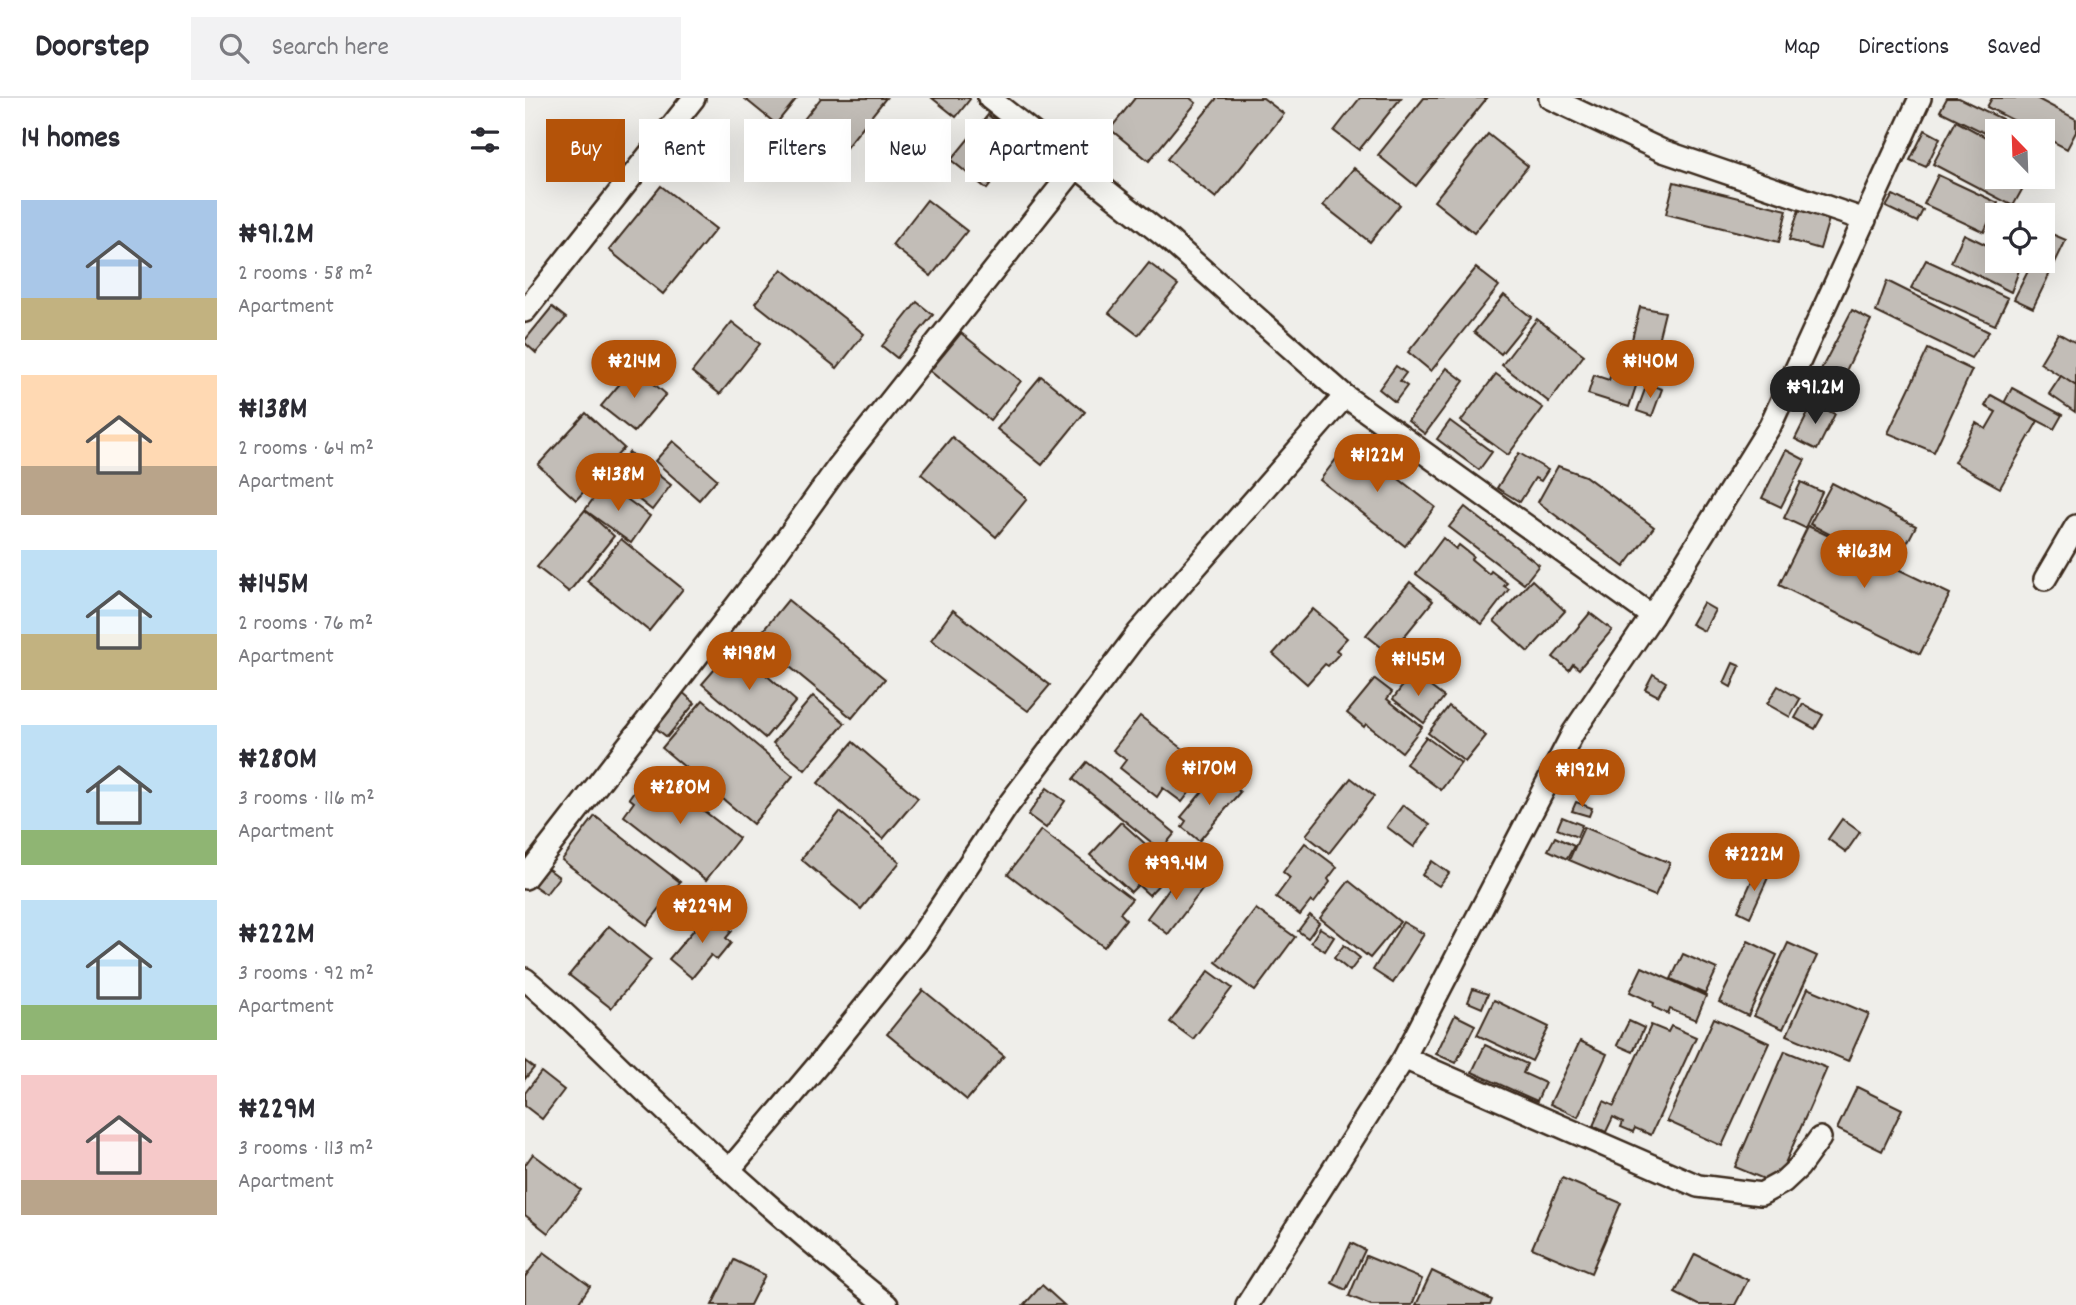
<!DOCTYPE html>
<meta charset="utf-8">
<style>
body{margin:0;font-family:Dekko,sans-serif;background:#f2f2f3;color:#2b2b33;height:100vh;display:flex;flex-direction:column;font-size:26px;white-space:nowrap}
*{box-sizing:border-box;margin:0}
p{font-size:23px;color:#7c7c81}
.icon{flex:none;width:38px;height:38px;fill:none;stroke:currentColor;stroke-width:2;stroke-linecap:round;stroke-linejoin:round}
.map{position:relative;flex:1;overflow:hidden}
.sheet{display:flex;flex-direction:column;background:#fff;width:525px}
.sheet>*{flex:none}
.guide{position:absolute;left:21px;top:21px;width:665px;height:63px;display:flex;gap:14px}
.needle{width:46px;rotate:337deg}
.fabs{position:absolute;left:1460px;top:21px;display:grid;gap:14px}
.fabs a{display:grid;place-items:center;width:70px;height:70px;border-radius:0px;background:#fff;box-shadow:0 7px 28px #0002;font-size:35px}
.price{position:absolute;translate:-50% -60px;padding:0 16px;border-radius:24px;background:#b45309;color:#fff;font-size:23px;line-height:46px;filter:drop-shadow(0 2px 4px #0008)}
.price::after{content:'';position:absolute;left:50%;top:42px;width:21px;height:16px;margin-left:-10px;background:inherit;clip-path:polygon(0 0,100% 0,50% 100%)}
.price.selected{background:#222;color:#fff}
ul{padding:0;list-style:none}
li{display:flex;align-items:center;gap:21px;height:175px;padding:0 21px}
li span{display:grid;place-items:center;flex:none;width:196px;height:140px;border-radius:0px;color:#555}
li>.icon{margin-inline-start:auto}
span .icon{width:84px;height:84px;fill:#fffc;stroke-width:1}
li b{font-size:30px}
h2{display:flex;justify-content:space-between;align-items:center;height:84px;padding:0 21px;font-size:30px}
.pill{padding:0 24px;border-radius:0px;background:#fff;box-shadow:0 7px 28px #0002;font-size:24px;line-height:63px}
.pill.selected{background:#b45309;color:#fff}
header{display:flex;align-items:center;gap:42px;box-sizing:border-box;height:98px;padding:0 35px;background:#fff;border-bottom:2px solid #e1e1e2}
header strong{font-size:33px}
nav{display:flex;gap:38px;margin-inline-start:auto;font-size:24px}
.search{width:490px;height:63px;background:#f2f2f3;display:flex;align-items:center;gap:18px;box-sizing:border-box;padding:0 24px;border-radius:0px;color:#7c7c81;font-size:26px}
main{display:flex;flex:1;min-height:0}
.map>svg:first-child{display:block}
.building{fill:#c2bdb7;stroke:#3b2a1e;stroke-width:2}
.lines{fill:none;stroke-linecap:round;stroke-linejoin:round}
.street-casing{stroke:#3b2a1e;stroke-width:26}
.street{stroke:#f6f6f2;stroke-width:21}
</style>
<header>
<strong>Doorstep</strong>
<div class="search"><svg class="icon" aria-label="search" viewBox="0 0 24 24"><circle cx="10" cy="10" r="6"/><path d="M15 15l6 6"/></svg>Search here</div>
<nav><a>Map</a><a>Directions</a><a>Saved</a></nav>
</header>
<main>
<section class="sheet">
<h2>14 homes<svg class="icon" aria-label="filters" viewBox="0 0 24 24"><path d="M4 7h16M4 17h16"/><circle cx="9" cy="7" r="2"/><circle cx="15" cy="17" r="2"/></svg></h2>
<ul>
<li><span style="background:linear-gradient(#a9c7e8 70%,#c2b280 0)"><svg class="icon" aria-label="home" viewBox="0 0 24 24"><path d="M3 11l9-7 9 7M6 9v11h12V9"/></svg></span><div><b>₦91.2M</b><p>2 rooms · 58 m²</p><p>Apartment</p></div></li>
<li><span style="background:linear-gradient(#ffd9b3 65%,#b9a48a 0)"><svg class="icon" aria-label="home" viewBox="0 0 24 24"><path d="M3 11l9-7 9 7M6 9v11h12V9"/></svg></span><div><b>₦138M</b><p>2 rooms · 64 m²</p><p>Apartment</p></div></li>
<li><span style="background:linear-gradient(#bfe0f5 60%,#c2b280 0)"><svg class="icon" aria-label="home" viewBox="0 0 24 24"><path d="M3 11l9-7 9 7M6 9v11h12V9"/></svg></span><div><b>₦145M</b><p>2 rooms · 76 m²</p><p>Apartment</p></div></li>
<li><span style="background:linear-gradient(#bfe0f5 75%,#8fb573 0)"><svg class="icon" aria-label="home" viewBox="0 0 24 24"><path d="M3 11l9-7 9 7M6 9v11h12V9"/></svg></span><div><b>₦280M</b><p>3 rooms · 116 m²</p><p>Apartment</p></div></li>
<li><span style="background:linear-gradient(#bfe0f5 75%,#8fb573 0)"><svg class="icon" aria-label="home" viewBox="0 0 24 24"><path d="M3 11l9-7 9 7M6 9v11h12V9"/></svg></span><div><b>₦222M</b><p>3 rooms · 92 m²</p><p>Apartment</p></div></li>
<li><span style="background:linear-gradient(#f6c9c9 75%,#b9a48a 0)"><svg class="icon" aria-label="home" viewBox="0 0 24 24"><path d="M3 11l9-7 9 7M6 9v11h12V9"/></svg></span><div><b>₦229M</b><p>3 rooms · 113 m²</p><p>Apartment</p></div></li>
</ul>
</section>
<div class="map">
<svg width="1551" height="1207" viewBox="0 0 1551 1207">
<rect width="100%" height="100%" fill="#efeeea"/>
<filter id="ink" filterUnits="userSpaceOnUse"><feTurbulence type="fractalNoise" baseFrequency=".0143" numOctaves="2"/><feDisplacementMap in="SourceGraphic" scale="14" xChannelSelector="R" yChannelSelector="G"/><feConvolveMatrix kernelMatrix="1 2 1 2 8 2 1 2 1" color-interpolation-filters="sRGB"/></filter>
<g filter="url(#ink)">
<g class="building">
<polygon points="219,0 272,0 251,26"/>
<polygon points="296,0 361,0 299,77 260,45"/>
<polygon points="407,0 444,0 445,1 431,19"/>
<polygon points="610,0 665,0 671,5 624,63 585,31"/>
<polygon points="692,0 738,0 759,16 691,100 642,61"/>
<polygon points="835,0 876,0 834,52 809,33"/>
<polygon points="899,0 962,0 891,88 853,57"/>
<polygon points="1422,0 1434,0 1477,21 1468,39 1415,13"/>
<polygon points="1467,0 1511,0 1551,21 1551,34 1542,51 1517,38 1517,33 1509,33 1462,9"/>
<polygon points="463,17 498,45 462,91 426,62"/>
<polygon points="1431,23 1472,45 1472,79 1504,79 1488,108 1408,66"/>
<polygon points="1400,32 1415,40 1401,69 1385,62"/>
<polygon points="963,36 1003,68 949,135 909,103"/>
<polygon points="829,70 875,107 845,144 798,107"/>
<polygon points="1413,77 1473,105 1459,134 1399,106"/>
<polygon points="1149,84 1262,112 1254,144 1141,116"/>
<polygon points="136,88 191,131 138,196 84,152"/>
<polygon points="1368,97 1398,112 1392,124 1361,109"/>
<polygon points="402,102 442,133 406,178 367,147"/>
<polygon points="1274,112 1304,121 1295,151 1264,142"/>
<polygon points="1522,134 1541,142 1508,210 1489,201 1508,163 1517,163 1517,143"/>
<polygon points="1439,136 1472,152 1472,163 1497,164 1486,194 1426,164"/>
<polygon points="1401,162 1483,200 1470,227 1386,190"/>
<polygon points="624,165 653,187 613,237 584,215"/>
<polygon points="951,170 974,188 906,273 883,254"/>
<polygon points="257,171 339,236 312,270 230,205"/>
<polygon points="1362,183 1464,234 1446,260 1351,214"/>
<polygon points="979,197 1006,219 976,256 949,234"/>
<polygon points="392,204 408,217 372,260 357,248"/>
<polygon points="27,209 41,220 11,255 0,245 0,242"/>
<polygon points="1115,209 1140,214 1124,279 1099,274"/>
<polygon points="1327,212 1346,222 1312,291 1291,281"/>
<polygon points="1012,221 1059,257 1024,304 977,267"/>
<polygon points="207,224 235,246 195,296 167,274"/>
<polygon points="436,235 496,283 465,322 405,273"/>
<polygon points="1533,235 1551,245 1551,288 1515,265"/>
<polygon points="1403,251 1447,272 1409,354 1363,335"/>
<polygon points="871,268 881,275 875,283 882,288 870,304 854,291"/>
<polygon points="109,269 141,296 109,334 76,308"/>
<polygon points="922,270 939,283 900,336 883,323"/>
<polygon points="1087,273 1113,282 1104,309 1063,296 1069,277 1084,282"/>
<polygon points="971,276 1018,310 983,357 936,323"/>
<polygon points="516,278 560,314 517,367 472,331"/>
<polygon points="1536,278 1551,288 1550,314 1524,296"/>
<polygon points="1122,286 1137,291 1127,318 1112,313"/>
<polygon points="1487,290 1537,317 1529,331 1479,305"/>
<polygon points="1466,297 1513,323 1475,390 1429,364 1451,325 1461,331 1471,314 1460,308"/>
<polygon points="1288,305 1310,316 1292,352 1270,341"/>
<polygon points="61,315 99,350 51,402 13,367"/>
<polygon points="925,323 967,354 954,372 912,341"/>
<polygon points="427,339 502,401 471,439 396,376"/>
<polygon points="148,343 192,381 174,402 130,363"/>
<polygon points="825,343 910,409 880,448 795,382"/>
<polygon points="1261,352 1280,362 1256,409 1237,400"/>
<polygon points="104,354 146,387 127,412 85,379"/>
<polygon points="994,355 1023,372 1016,383 1010,380 995,404 972,390"/>
<polygon points="1033,368 1060,378 1129,429 1099,469 1013,404"/>
<polygon points="1276,384 1297,394 1280,430 1259,420"/>
<polygon points="80,385 125,418 106,445 60,412"/>
<polygon points="1307,385 1391,428 1369,470 1285,426"/>
<polygon points="940,409 1014,467 999,486 924,429"/>
<polygon points="60,412 89,438 44,494 12,469"/>
<polygon points="1283,428 1425,496 1395,556 1254,487"/>
<polygon points="918,440 931,451 934,447 948,458 946,461 964,476 966,473 982,485 979,488 984,491 957,526 891,476"/>
<polygon points="96,441 158,491 124,533 62,483"/>
<polygon points="1007,482 1040,513 1003,554 969,523"/>
<polygon points="885,484 908,503 865,556 841,537"/>
<polygon points="263,502 360,581 327,620 231,541"/>
<polygon points="1178,505 1190,512 1179,533 1166,526"/>
<polygon points="788,511 822,540 811,552 815,555 803,568 800,566 782,586 748,556"/>
<polygon points="428,512 525,587 503,613 406,542"/>
<polygon points="1065,515 1087,532 1054,571 1048,566 1044,572 1028,559"/>
<polygon points="209,549 271,603 240,640 177,586"/>
<polygon points="1208,565 1215,568 1206,589 1199,585"/>
<polygon points="887,575 919,599 899,625 868,601"/>
<polygon points="1128,576 1141,584 1133,598 1120,591"/>
<polygon points="850,581 867,594 862,601 897,629 877,654 841,626 839,629 822,615"/>
<polygon points="1253,588 1275,601 1265,619 1242,606"/>
<polygon points="156,593 170,605 142,639 127,627"/>
<polygon points="288,598 320,625 280,672 248,645"/>
<polygon points="178,602 268,678 228,726 137,650"/>
<polygon points="1278,606 1298,617 1290,631 1270,620"/>
<polygon points="924,608 961,638 940,664 903,635"/>
<polygon points="615,618 683,670 657,704 638,690 632,699 595,670 601,662 588,652"/>
<polygon points="901,639 936,665 916,692 881,666"/>
<polygon points="328,644 393,700 358,741 293,685"/>
<polygon points="562,664 650,735 636,752 548,681"/>
<polygon points="693,675 715,694 674,743 657,729 661,723 656,719"/>
<polygon points="131,676 214,740 181,782 99,718 109,704 104,700 117,682 123,687"/>
<polygon points="826,680 849,698 804,755 781,737"/>
<polygon points="522,690 540,703 521,730 503,717"/>
<polygon points="1051,704 1067,710 1064,718 1047,713"/>
<polygon points="878,707 905,727 889,749 862,729"/>
<polygon points="315,714 375,764 336,811 276,761"/>
<polygon points="70,718 155,784 122,827 37,762"/>
<polygon points="1037,719 1057,727 1052,739 1032,731"/>
<polygon points="1317,721 1335,734 1321,754 1303,741"/>
<polygon points="596,724 637,761 631,767 642,778 624,797 613,787 606,794 565,757"/>
<polygon points="1059,729 1145,765 1130,798 1044,762"/>
<polygon points="516,732 607,801 595,815 601,821 579,849 483,776"/>
<polygon points="1030,739 1049,748 1042,761 1023,752"/>
<polygon points="780,745 812,769 803,781 805,784 789,805 786,803 775,817 751,799 765,780 758,774"/>
<polygon points="907,763 924,775 914,788 897,777"/>
<polygon points="18,767 34,779 21,796 5,785"/>
<polygon points="1238,770 1246,773 1225,819 1213,813 1228,780 1232,782"/>
<polygon points="658,772 680,788 643,836 622,820"/>
<polygon points="824,783 875,824 845,860 795,820"/>
<polygon points="731,811 770,839 730,893 691,864"/>
<polygon points="184,814 207,833 201,840 206,845 192,862 186,857 167,880 144,861"/>
<polygon points="785,817 794,825 783,840 773,833"/>
<polygon points="878,824 899,836 868,885 848,872"/>
<polygon points="84,828 126,862 86,910 44,877"/>
<polygon points="795,830 809,839 800,853 786,844"/>
<polygon points="1223,843 1252,857 1223,918 1194,904"/>
<polygon points="1263,845 1292,858 1258,931 1229,918"/>
<polygon points="819,847 835,860 825,873 809,860"/>
<polygon points="1158,856 1192,871 1180,896 1146,881"/>
<polygon points="1117,869 1181,898 1171,922 1145,911 1143,916 1128,909 1129,905 1105,894"/>
<polygon points="684,873 707,890 668,941 645,924"/>
<polygon points="1283,890 1344,916 1323,963 1262,937"/>
<polygon points="948,891 963,896 957,910 943,904"/>
<polygon points="398,892 479,958 442,1002 362,936"/>
<polygon points="969,902 1024,929 1007,963 952,937"/>
<polygon points="930,917 950,927 931,965 911,956"/>
<polygon points="1189,920 1244,945 1197,1048 1142,1023"/>
<polygon points="1104,923 1119,930 1108,954 1092,947"/>
<polygon points="1126,927 1143,934 1146,928 1171,939 1126,1037 1110,1030 1108,1034 1096,1029 1098,1024 1088,1019 1081,1034 1068,1028 1079,1003 1089,1008"/>
<polygon points="1055,943 1082,956 1053,1019 1025,1006"/>
<polygon points="960,947 1002,966 998,975 1020,985 1012,1003 947,974"/>
<polygon points="1260,953 1302,970 1251,1086 1210,1069"/>
<polygon points="0,963 9,970 0,981"/>
<polygon points="16,974 39,992 17,1021 0,1008 0,995"/>
<polygon points="1332,989 1377,1011 1357,1053 1312,1031"/>
<polygon points="8,1056 56,1092 23,1135 0,1117 0,1067"/>
<polygon points="1037,1080 1096,1105 1066,1175 1007,1150"/>
<polygon points="826,1145 840,1152 821,1192 807,1185"/>
<polygon points="19,1154 65,1188 52,1207 0,1207 0,1179"/>
<polygon points="1170,1156 1223,1182 1210,1207 1173,1207 1150,1195"/>
<polygon points="841,1158 897,1181 887,1207 846,1207 824,1198"/>
<polygon points="209,1162 240,1177 225,1207 187,1207"/>
<polygon points="907,1173 967,1202 965,1207 891,1207"/>
<polygon points="517,1187 539,1207 499,1207"/>
</g>
<g class="lines">
<g class="street-casing">
<g id="street">
<polyline points="464,0 644,142 820,298 1127,518"/>
<polyline points="1025,0 1138,53 1340,122"/>
<polyline points="0,213 169,0"/>
<polyline points="1520,481 1551,428"/>
<polyline points="0,780 239,472 313,369 551,69"/>
<path d="M0,881C44,917 83,959 125,998C201,1071 280,1141 362,1207"/>
<polyline points="879,960 1173,1088 1236,1096 1258,1084 1274,1069 1295,1040"/>
<polyline points="205,1071 293,967 392,844 481,710 613,535 820,298"/>
<polyline points="722,1207 879,960 1048,635 1127,518 1245,328 1395,0"/>
</g>
</g>
<use href="#street" class="street"/>
</g>
</g>
</svg>
<div class="fabs">
<a><svg class="needle" viewBox="-14 -14 28 28"><path d="M0-13l5 13h-10z" fill="#e53935"/><path d="M0 13l5-13h-10z" fill="#7c7c81"/></svg></a>
<a><svg class="icon" aria-label="locate" viewBox="0 0 24 24"><circle cx="12" cy="12" r="6"/><path d="M12 2v4M12 18v4M2 12h4M18 12h4"/></svg></a>
</div>
<b class="price" style="left:109px;top:302px">₦214M</b>
<b class="price" style="left:1125px;top:302px">₦140M</b>
<b class="price selected" style="left:1290px;top:328px">₦91.2M</b>
<b class="price" style="left:852px;top:396px">₦122M</b>
<b class="price" style="left:93px;top:415px">₦138M</b>
<b class="price" style="left:1339px;top:492px">₦163M</b>
<b class="price" style="left:224px;top:594px">₦198M</b>
<b class="price" style="left:893px;top:600px">₦145M</b>
<b class="price" style="left:684px;top:709px">₦170M</b>
<b class="price" style="left:1057px;top:711px">₦192M</b>
<b class="price" style="left:155px;top:728px">₦280M</b>
<b class="price" style="left:1229px;top:795px">₦222M</b>
<b class="price" style="left:651px;top:804px">₦99.4M</b>
<b class="price" style="left:177px;top:847px">₦229M</b>
<div class="guide">
<a class="pill selected">Buy</a>
<a class="pill">Rent</a>
<a class="pill">Filters</a>
<a class="pill">New</a>
<a class="pill">Apartment</a>
</div>
</div>
</main>
